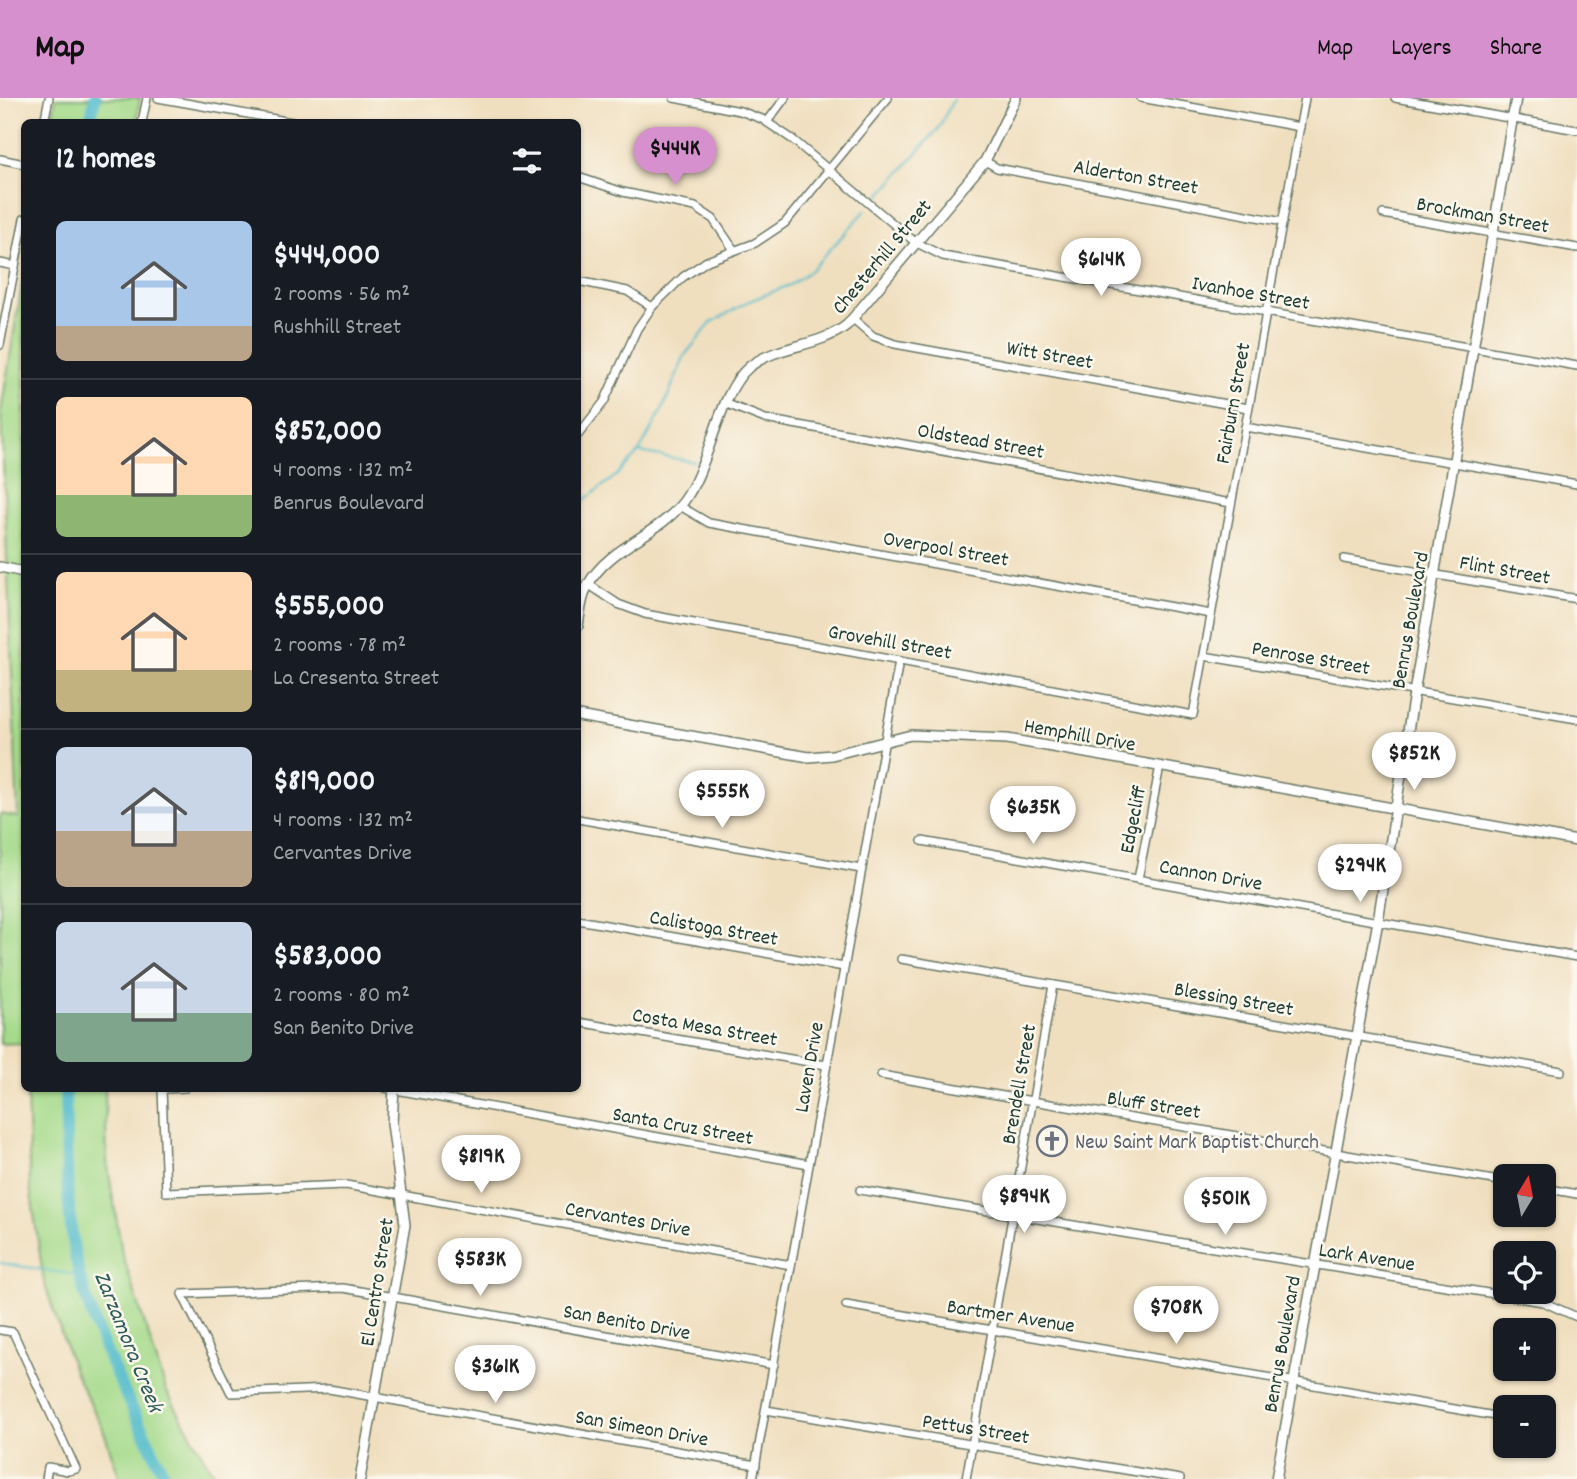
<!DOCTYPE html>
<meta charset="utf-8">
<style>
body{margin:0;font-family:Dekko,sans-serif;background:#242831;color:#f1f3f6;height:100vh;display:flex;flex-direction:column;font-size:26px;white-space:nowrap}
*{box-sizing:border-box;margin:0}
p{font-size:23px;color:#9ea1a6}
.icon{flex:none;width:38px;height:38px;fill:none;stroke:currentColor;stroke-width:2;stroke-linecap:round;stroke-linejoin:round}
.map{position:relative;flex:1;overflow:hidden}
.side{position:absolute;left:21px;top:21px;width:560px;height:973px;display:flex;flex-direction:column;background:#171b24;border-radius:10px;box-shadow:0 2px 5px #0004}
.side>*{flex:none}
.needle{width:46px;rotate:10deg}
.tools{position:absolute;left:1493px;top:1066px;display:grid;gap:14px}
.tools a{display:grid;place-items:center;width:63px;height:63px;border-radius:10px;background:#171b24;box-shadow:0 2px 5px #0004;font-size:35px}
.price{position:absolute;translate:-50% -60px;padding:0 16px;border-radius:24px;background:#fff;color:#222;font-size:23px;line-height:46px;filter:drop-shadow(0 2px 4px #0008)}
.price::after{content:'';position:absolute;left:50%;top:42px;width:21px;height:16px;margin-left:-10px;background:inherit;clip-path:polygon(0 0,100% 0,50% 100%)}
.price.selected{background:#d690ce;color:#111}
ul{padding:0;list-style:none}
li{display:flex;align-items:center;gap:21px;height:175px;padding:0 35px}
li+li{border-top:2px solid #363941}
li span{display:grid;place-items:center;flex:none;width:196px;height:140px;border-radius:10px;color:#555}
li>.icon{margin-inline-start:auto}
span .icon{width:84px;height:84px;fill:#fffc;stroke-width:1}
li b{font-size:30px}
h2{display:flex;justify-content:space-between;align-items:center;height:84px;padding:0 35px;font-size:30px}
header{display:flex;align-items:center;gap:42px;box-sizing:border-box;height:98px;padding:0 35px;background:#d690ce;color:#111}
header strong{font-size:33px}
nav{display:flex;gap:38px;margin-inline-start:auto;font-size:24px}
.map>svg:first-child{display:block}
.green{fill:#a4da8a;stroke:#628c5f;stroke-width:2}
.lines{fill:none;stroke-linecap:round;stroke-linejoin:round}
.stream{stroke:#4ebaca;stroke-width:2}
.river{stroke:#4ebaca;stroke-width:12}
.minor-casing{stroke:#687665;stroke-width:10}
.tertiary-casing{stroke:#687665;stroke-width:12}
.minor{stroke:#fff;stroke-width:7}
.tertiary{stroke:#fff;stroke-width:9}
.labels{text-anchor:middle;stroke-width:5;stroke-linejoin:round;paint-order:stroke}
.street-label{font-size:21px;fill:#1f3d34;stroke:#fbf7ec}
.worship-label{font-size:21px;fill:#5b616d;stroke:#fbf7ec;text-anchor:start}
.water-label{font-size:23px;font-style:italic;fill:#2b5c5a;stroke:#fbf7ec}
</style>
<header>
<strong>Map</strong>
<nav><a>Map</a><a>Layers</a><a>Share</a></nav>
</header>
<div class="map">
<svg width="1577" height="1381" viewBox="0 0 1577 1381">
<rect width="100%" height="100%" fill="#fbf7ec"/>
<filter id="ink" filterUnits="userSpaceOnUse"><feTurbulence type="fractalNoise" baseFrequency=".0143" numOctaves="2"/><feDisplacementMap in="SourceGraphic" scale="14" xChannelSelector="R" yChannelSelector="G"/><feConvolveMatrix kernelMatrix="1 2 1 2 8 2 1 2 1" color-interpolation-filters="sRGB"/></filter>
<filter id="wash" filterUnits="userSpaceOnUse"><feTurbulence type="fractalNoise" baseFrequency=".00686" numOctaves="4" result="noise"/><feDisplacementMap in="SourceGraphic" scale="28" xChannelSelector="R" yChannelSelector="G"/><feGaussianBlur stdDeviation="1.57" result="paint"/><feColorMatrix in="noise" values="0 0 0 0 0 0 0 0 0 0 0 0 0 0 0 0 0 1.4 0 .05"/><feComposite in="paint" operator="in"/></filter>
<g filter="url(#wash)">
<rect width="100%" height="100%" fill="#f0dfbf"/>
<g class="green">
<polygon points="56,0 140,0 136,24 51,24"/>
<polygon points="24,174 24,945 0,946 0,716 18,719 1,313"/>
<polygon points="27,991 105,991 107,1063 122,1155 166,1292 216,1381 120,1381 103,1331 74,1273 44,1184 30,1089"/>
</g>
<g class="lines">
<g class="stream">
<polyline points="875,103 938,31 954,0"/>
<polyline points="639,354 662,312 685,257 711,225 747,204 792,186 811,172 866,112"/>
<polyline points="578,407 617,377 639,354 695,364"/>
<polyline points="0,1165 81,1178"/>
</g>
<g class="river">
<polyline points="90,24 95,0"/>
<path d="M65,990C67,1047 65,1106 76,1162C92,1238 134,1311 166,1381"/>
</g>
</g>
</g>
<g filter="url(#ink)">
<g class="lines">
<g class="minor-casing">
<g id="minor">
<polyline points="158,0 292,24"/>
<polyline points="674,0 740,13 762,21 792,41 915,144 943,158 1577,268"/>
<polyline points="1141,0 1300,29"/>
<polyline points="1395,0 1577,32"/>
<polyline points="44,24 49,0"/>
<polyline points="142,24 147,0"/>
<polyline points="767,24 785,0"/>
<polyline points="0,61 24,66"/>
<polyline points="985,63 997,70 1283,124"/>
<polyline points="578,79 623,94 695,109 713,121 734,152"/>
<polyline points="1383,116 1577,150"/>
<polyline points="0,165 15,168"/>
<polyline points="578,183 627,193 652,209"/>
<polyline points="852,220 873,238 895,246 1248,310"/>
<polyline points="0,247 24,121"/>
<polyline points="727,306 765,321 1231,405"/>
<polyline points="1245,329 1577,386"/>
<polyline points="578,337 604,304 637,231 652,209 683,179 707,163 755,145 785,125 888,0"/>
<polyline points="680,408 709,425 1211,516"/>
<polyline points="1344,461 1577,501"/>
<polyline points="588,486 618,506 645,516 1193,617 1305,0"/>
<polyline points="1204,558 1577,621"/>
<polyline points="578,721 861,771"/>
<polyline points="922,743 1577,859"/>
<polyline points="1138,781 1160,668"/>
<polyline points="578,822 844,869"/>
<polyline points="901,861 1561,973"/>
<polyline points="578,924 826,967"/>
<polyline points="881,977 1505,1084"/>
<polyline points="185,990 162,991 166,1094 346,1087 791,1167"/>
<polyline points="385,990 809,1066"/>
<polyline points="1544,1090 1577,1096"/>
<polyline points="860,1092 1543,1204 1577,1219"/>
<polyline points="846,1207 1501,1319"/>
<polyline points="0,1232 13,1234 76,1371 68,1373 48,1369 46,1381"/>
<polyline points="766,1312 1180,1381"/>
<polyline points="756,1367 329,1291 231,1295 182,1196 343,1190 774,1267"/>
<polyline points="753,1381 899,563"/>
<polyline points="966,1381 1053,887"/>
</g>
</g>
<g class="tertiary-casing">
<g id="tertiary">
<polyline points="0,469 24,474"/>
<path d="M578,528C580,515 581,499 588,487C609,448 658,438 684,403C710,368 718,295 749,269C778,246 818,250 847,227L985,63L1016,0"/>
<polyline points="578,618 809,659 832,657 911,637 1007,641 1577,743"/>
<polyline points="360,1381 405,1127 392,1025 394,990"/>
<polyline points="1276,1381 1378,823 1414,595 1516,0"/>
</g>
</g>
<use href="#minor" class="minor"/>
<use href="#tertiary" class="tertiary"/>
</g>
</g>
<defs>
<g id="church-ring" transform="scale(1.575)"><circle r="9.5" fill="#fbf7ec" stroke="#6b7280" stroke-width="1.5"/><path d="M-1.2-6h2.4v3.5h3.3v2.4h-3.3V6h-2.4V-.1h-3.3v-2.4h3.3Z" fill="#6b7280"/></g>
</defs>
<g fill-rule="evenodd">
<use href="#church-ring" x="1052" y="1043"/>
</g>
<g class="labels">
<g class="street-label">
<text transform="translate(1136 78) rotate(10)" y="7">Alderton Street</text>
<text transform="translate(1483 116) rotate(10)" y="7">Brockman Street</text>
<text transform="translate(881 158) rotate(-50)" y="7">Chesterhill Street</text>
<text transform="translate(1251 194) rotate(10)" y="7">Ivanhoe Street</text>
<text transform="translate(1050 256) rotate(10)" y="7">Witt Street</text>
<text transform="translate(1232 305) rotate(-80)" y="7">Fairburn Street</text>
<text transform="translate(981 342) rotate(10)" y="7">Oldstead Street</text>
<text transform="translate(946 450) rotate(10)" y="7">Overpool Street</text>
<text transform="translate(1505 471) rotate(10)" y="7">Flint Street</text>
<text transform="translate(1409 522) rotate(-80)" y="7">Benrus Boulevard</text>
<text transform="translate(890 543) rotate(10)" y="7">Grovehill Street</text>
<text transform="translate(1311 559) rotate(10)" y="7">Penrose Street</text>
<text transform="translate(1080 636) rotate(10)" y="7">Hemphill Drive</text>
<text transform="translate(1132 721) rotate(-79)" y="7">Edgecliff</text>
<text transform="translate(1211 776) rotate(10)" y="7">Cannon Drive</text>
<text transform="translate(714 829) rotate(10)" y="7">Calistoga Street</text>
<text transform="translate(1234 900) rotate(10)" y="7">Blessing Street</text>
<text transform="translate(705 928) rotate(10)" y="7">Costa Mesa Street</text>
<text transform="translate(808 969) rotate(-80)" y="7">Laven Drive</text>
<text transform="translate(1018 986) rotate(-80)" y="7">Brendell Street</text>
<text transform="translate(1154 1006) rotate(9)" y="7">Bluff Street</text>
<text transform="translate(683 1027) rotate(10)" y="7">Santa Cruz Street</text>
<text transform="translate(628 1120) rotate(10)" y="7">Cervantes Drive</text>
<text transform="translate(1367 1158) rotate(9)" y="7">Lark Avenue</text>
<text transform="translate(376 1184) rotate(-81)" y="7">El Centro Street</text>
<text transform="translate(1011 1217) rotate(9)" y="7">Bartmer Avenue</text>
<text transform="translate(627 1223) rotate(10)" y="7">San Benito Drive</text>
<text transform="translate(1281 1246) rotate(-80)" y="7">Benrus Boulevard</text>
<text transform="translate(642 1329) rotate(10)" y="7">San Simeon Drive</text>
<text transform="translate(976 1330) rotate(9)" y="7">Pettus Street</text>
</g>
<g class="worship-label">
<text x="1075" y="1050">New Saint Mark Baptist Church</text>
</g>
<g class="water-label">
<text transform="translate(130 1243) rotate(68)" y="8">Zarzamora Creek</text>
</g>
</g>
</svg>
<div class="tools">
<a><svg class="needle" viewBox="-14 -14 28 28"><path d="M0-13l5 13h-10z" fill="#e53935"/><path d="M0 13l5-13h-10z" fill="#9ea1a6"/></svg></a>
<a><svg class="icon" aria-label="locate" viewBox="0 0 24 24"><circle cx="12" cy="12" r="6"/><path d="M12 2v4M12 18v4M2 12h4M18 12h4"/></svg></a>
<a>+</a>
<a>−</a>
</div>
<b class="price selected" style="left:675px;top:89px">$444K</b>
<b class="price" style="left:1101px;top:200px">$614K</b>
<b class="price" style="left:1414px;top:694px">$852K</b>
<b class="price" style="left:722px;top:732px">$555K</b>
<b class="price" style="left:1033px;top:748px">$635K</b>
<b class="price" style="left:1360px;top:806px">$294K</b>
<b class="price" style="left:481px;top:1097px">$819K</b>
<b class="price" style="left:1024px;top:1137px">$894K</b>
<b class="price" style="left:1225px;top:1139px">$501K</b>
<b class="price" style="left:480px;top:1200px">$583K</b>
<b class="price" style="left:1176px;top:1248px">$708K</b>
<b class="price" style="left:495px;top:1307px">$361K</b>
<section class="side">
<h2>12 homes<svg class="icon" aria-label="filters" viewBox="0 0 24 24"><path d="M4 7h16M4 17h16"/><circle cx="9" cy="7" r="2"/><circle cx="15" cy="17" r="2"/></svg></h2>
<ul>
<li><span style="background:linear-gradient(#a9c7e8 75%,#b9a48a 0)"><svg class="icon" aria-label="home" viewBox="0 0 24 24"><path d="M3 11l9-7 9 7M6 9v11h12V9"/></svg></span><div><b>$444,000</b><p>2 rooms · 56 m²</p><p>Rushhill Street</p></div></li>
<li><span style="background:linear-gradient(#ffd9b3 70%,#8fb573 0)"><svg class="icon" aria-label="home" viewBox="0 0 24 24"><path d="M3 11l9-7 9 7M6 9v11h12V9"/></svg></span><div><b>$852,000</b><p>4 rooms · 132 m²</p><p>Benrus Boulevard</p></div></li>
<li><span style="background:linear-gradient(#ffd9b3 70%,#c2b280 0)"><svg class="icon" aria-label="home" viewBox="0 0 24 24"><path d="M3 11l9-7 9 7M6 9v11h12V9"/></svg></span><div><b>$555,000</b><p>2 rooms · 78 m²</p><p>La Cresenta Street</p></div></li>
<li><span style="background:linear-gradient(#c9d6e8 60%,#b9a48a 0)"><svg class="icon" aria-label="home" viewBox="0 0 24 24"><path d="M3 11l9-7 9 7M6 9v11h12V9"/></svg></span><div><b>$819,000</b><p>4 rooms · 132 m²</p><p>Cervantes Drive</p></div></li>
<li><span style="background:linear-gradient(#c9d6e8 65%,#7fa58c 0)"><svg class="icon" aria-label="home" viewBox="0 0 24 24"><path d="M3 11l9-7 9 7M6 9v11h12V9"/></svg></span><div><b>$583,000</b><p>2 rooms · 80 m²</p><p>San Benito Drive</p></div></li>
</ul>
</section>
</div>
